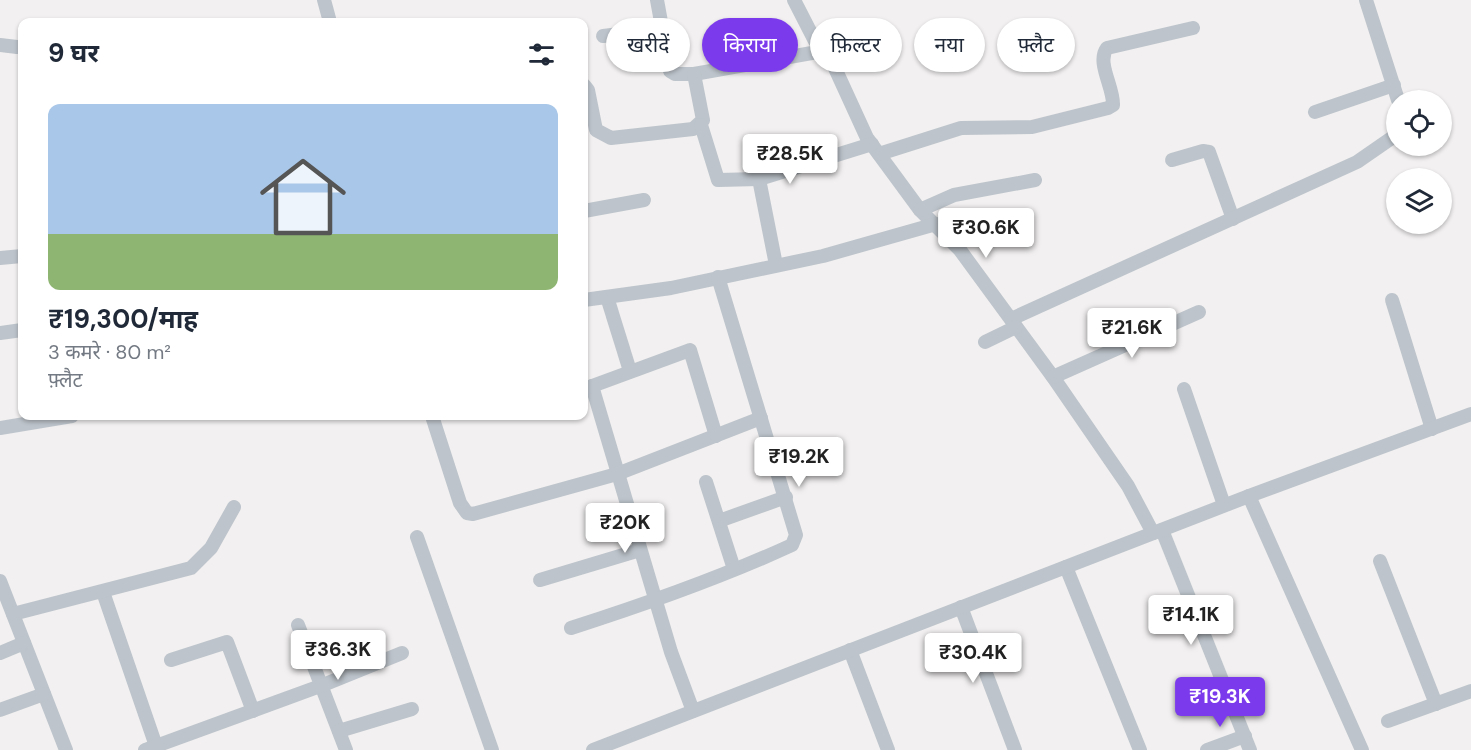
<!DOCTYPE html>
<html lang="hi">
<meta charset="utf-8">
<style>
body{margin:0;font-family:"DM Sans","Noto Sans Devanagari",sans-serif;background:#f6f6f7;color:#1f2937;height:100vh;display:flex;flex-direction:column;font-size:22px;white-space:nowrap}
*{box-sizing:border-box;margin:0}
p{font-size:20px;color:#747a83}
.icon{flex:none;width:33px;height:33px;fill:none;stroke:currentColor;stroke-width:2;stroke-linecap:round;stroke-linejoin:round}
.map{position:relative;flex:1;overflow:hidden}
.drawer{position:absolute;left:18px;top:18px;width:570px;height:402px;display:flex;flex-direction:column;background:#fff;border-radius:12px;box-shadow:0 2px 4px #0004}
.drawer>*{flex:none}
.hud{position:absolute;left:606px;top:18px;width:570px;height:54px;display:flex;gap:12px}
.controls{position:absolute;left:1386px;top:90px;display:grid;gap:12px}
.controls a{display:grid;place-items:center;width:66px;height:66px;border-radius:50%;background:#fff;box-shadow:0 2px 4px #0004;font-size:30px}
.price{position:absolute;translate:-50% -51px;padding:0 14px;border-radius:6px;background:#fff;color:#222;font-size:20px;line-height:39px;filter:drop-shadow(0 2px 3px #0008)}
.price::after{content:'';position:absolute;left:50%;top:36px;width:18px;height:14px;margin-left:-9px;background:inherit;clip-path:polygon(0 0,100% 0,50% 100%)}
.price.active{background:#7c3aed;color:#fff}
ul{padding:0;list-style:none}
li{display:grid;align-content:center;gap:12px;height:318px;padding:0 30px}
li+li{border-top:2px solid #e0e1e3}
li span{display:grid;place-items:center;height:186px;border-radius:12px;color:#555}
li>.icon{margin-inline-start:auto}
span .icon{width:108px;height:108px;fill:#fffc;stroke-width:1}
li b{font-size:26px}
h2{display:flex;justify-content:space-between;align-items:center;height:72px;padding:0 30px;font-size:26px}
.pill{padding:0 21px;border-radius:27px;background:#fff;box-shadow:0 2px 4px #0004;font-size:21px;line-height:54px}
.pill.active{background:#7c3aed;color:#fff}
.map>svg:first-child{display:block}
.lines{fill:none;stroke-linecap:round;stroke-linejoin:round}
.minor{stroke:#bdc4cb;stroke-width:14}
</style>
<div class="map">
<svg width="1471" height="750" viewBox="0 0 1471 750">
<rect width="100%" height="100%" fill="#f2f0f0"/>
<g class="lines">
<g class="minor">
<polyline points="324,0 330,22"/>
<polyline points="657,0 670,71 675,74 694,74 823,51"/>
<polyline points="794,0 815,41 834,66 867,138 920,210 960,250 1053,377 1128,486 1153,533"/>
<polyline points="1366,0 1398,100"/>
<polyline points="603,36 662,29"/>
<polyline points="0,45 17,47"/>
<polyline points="584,85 588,90 596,130 611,138 693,129 703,120 694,74"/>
<polyline points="1315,112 1394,85"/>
<polyline points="701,125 718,180 759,179"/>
<path d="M879,154L961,128L1032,127L1108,108L1113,105C1114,88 1096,62 1107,48L1193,28"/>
<polyline points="1172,160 1203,151 1209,152 1233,219"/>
<polyline points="920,210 954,195 1035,180"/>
<polyline points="584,211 644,200"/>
<polyline points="0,258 22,256"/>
<polyline points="776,265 759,179 872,144"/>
<polyline points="607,297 630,371"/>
<polyline points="584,300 671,288 823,256 936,224"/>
<polyline points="1392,300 1432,429"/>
<polyline points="1011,319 1357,162 1396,135"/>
<polyline points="0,333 22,330"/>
<polyline points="985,342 1016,327"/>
<polyline points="1053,377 1199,312"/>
<polyline points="592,386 671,652 693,711"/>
<polyline points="584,389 690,350 716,436"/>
<polyline points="1184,389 1224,505"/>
<polyline points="432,416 460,503 467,513 473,514 617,474 761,418"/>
<polyline points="0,428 72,416"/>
<polyline points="706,482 734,569"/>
<polyline points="1249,496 1362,750"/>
<polyline points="719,521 786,497"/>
<polyline points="1162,530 1250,750"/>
<polyline points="417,537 492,750"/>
<polyline points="1380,561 1436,704"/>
<polyline points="1066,567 1140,750"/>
<polyline points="540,580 640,550"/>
<polyline points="0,581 66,750"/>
<polyline points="103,592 156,746"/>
<polyline points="961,607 1015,750"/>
<polyline points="13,614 191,568 211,548 234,507"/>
<polyline points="298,625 346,750"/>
<path d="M571,628C646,604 720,578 792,545L796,535L718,277"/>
<polyline points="850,650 888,750"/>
<polyline points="0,653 24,643"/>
<polyline points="171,660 227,642 253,711"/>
<polyline points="0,710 44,694"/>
<polyline points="1388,721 1471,691"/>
<polyline points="339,731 412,709"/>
<polyline points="145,750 323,685 402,653"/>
<polyline points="593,750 1249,496 1471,414"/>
<polyline points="1207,750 1245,736"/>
</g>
</g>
</svg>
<div class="controls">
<a><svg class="icon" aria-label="locate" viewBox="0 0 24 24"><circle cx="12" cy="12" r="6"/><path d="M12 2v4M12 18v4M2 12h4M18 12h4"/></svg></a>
<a><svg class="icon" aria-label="layers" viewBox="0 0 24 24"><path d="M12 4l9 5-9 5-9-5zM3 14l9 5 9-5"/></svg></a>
</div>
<b class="price" style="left:790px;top:185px">₹28.5K</b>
<b class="price" style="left:986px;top:259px">₹30.6K</b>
<b class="price" style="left:1132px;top:359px">₹21.6K</b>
<b class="price" style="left:799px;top:488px">₹19.2K</b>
<b class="price" style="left:625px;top:554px">₹20K</b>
<b class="price" style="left:1191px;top:646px">₹14.1K</b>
<b class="price" style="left:338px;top:681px">₹36.3K</b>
<b class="price" style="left:973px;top:684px">₹30.4K</b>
<b class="price active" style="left:1220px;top:728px">₹19.3K</b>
<div class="hud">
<a class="pill">खरीदें</a>
<a class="pill active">किराया</a>
<a class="pill">फ़िल्टर</a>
<a class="pill">नया</a>
<a class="pill">फ़्लैट</a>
</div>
<section class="drawer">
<h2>9 घर<svg class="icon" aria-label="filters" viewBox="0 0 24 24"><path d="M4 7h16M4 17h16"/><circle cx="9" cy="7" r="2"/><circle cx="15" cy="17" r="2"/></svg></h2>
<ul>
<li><span style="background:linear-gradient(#a9c7e8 70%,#8fb573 0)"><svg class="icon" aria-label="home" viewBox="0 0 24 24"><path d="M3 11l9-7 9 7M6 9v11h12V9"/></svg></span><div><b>₹19,300/माह</b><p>3 कमरे · 80 m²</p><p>फ़्लैट</p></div></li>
</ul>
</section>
</div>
